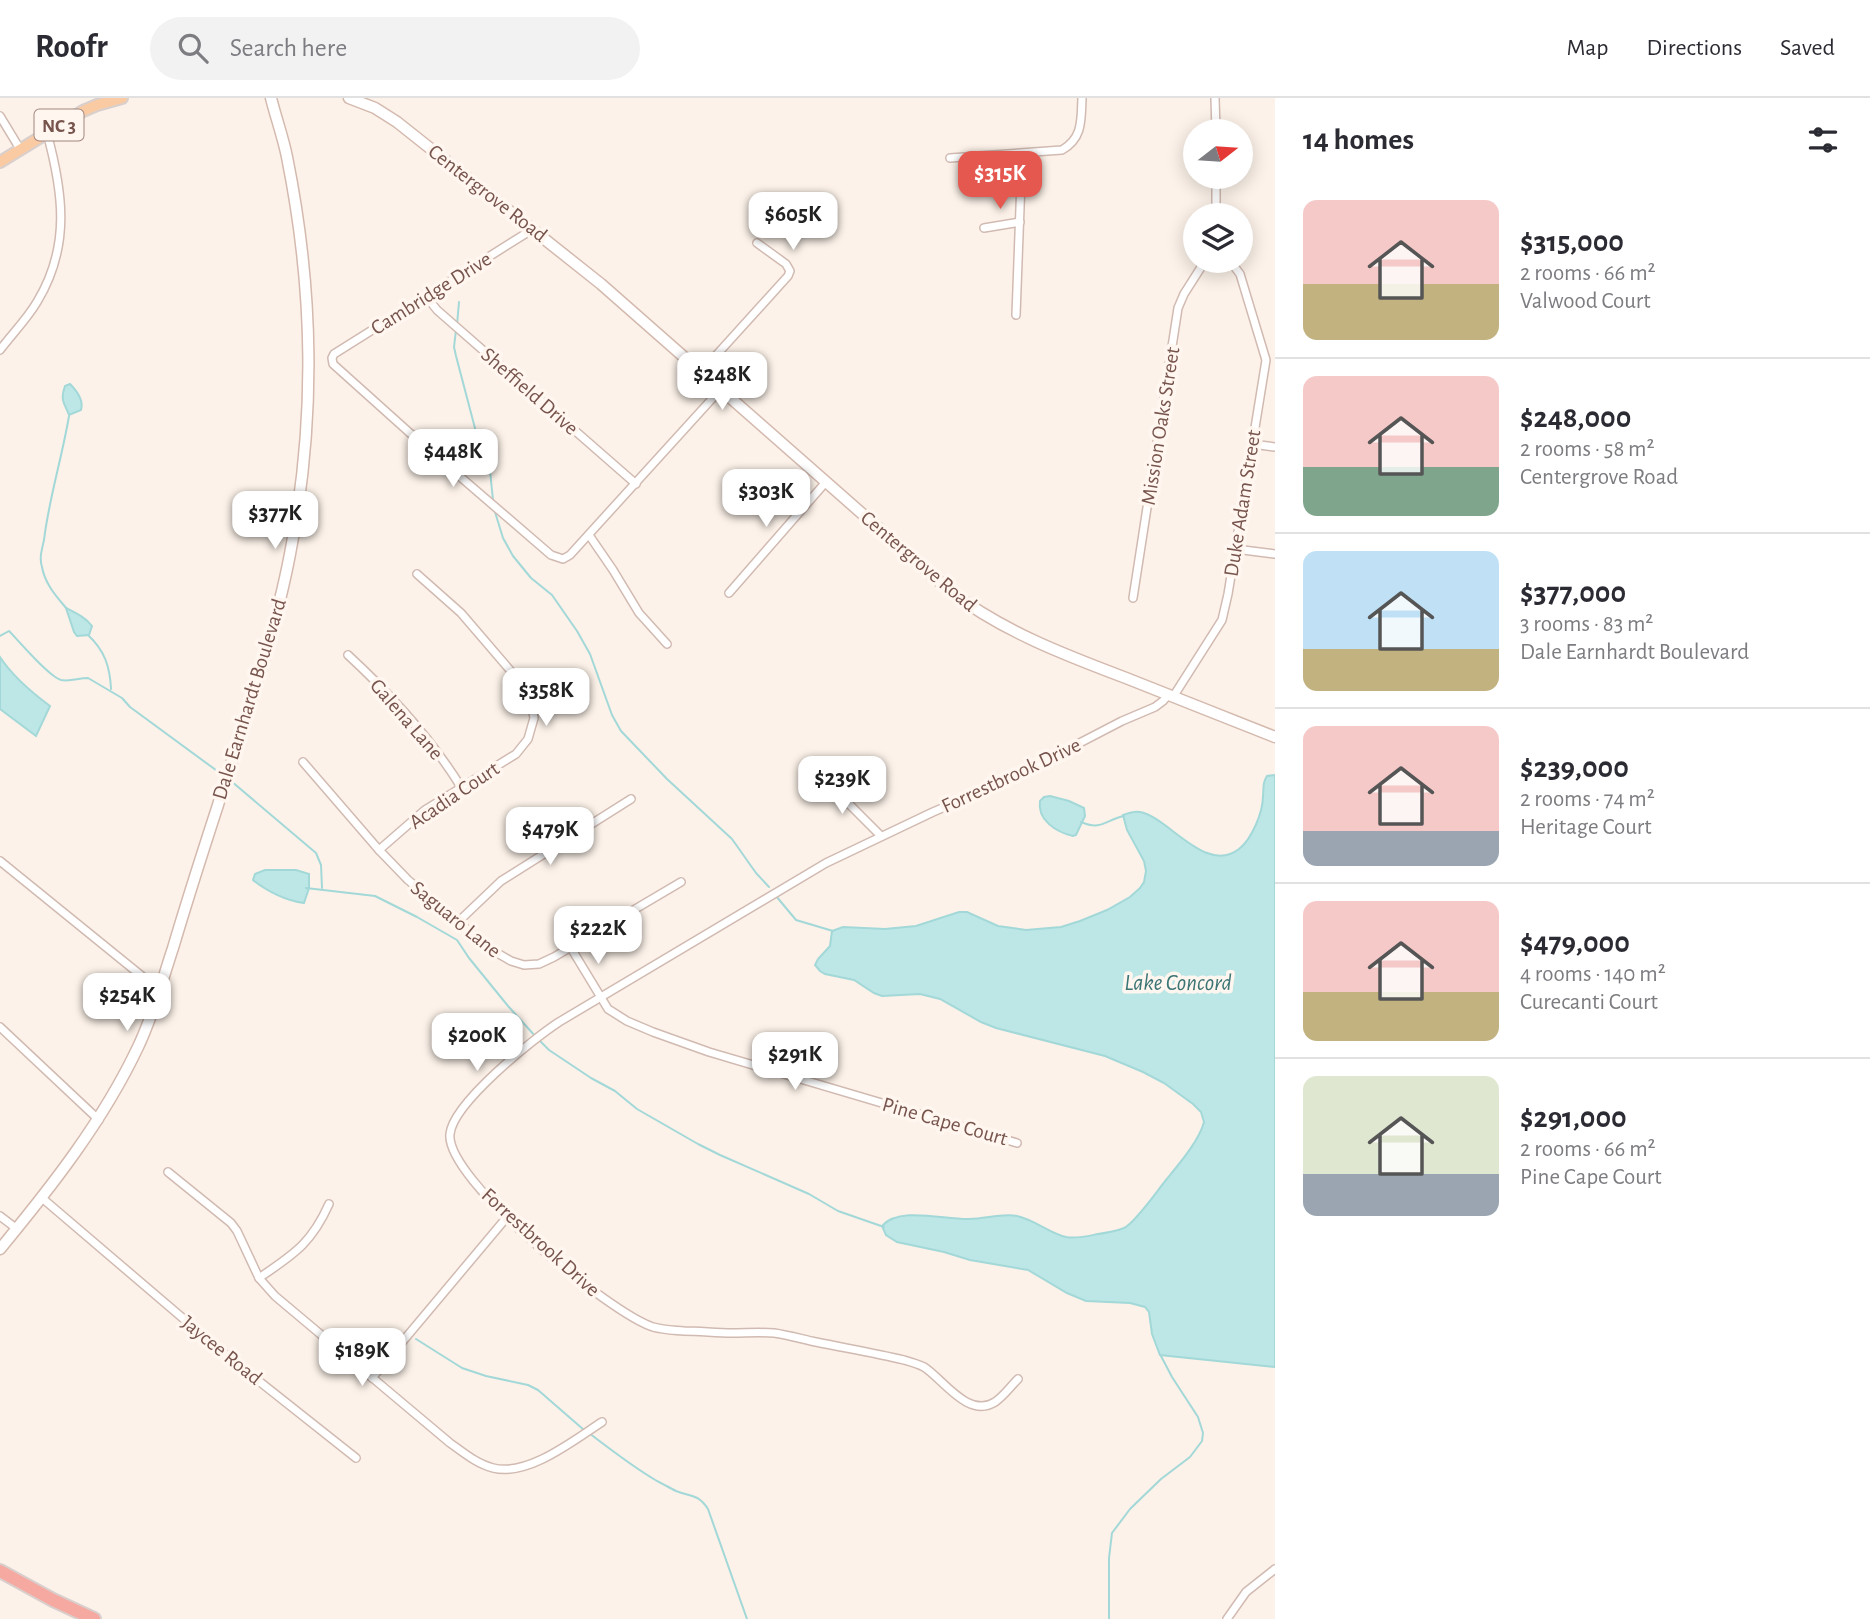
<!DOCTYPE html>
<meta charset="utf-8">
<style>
body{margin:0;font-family:"Alegreya Sans",sans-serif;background:#f2f2f3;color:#2b2b33;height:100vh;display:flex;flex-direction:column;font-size:26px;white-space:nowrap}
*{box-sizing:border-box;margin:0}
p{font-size:23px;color:#7c7c81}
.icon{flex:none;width:38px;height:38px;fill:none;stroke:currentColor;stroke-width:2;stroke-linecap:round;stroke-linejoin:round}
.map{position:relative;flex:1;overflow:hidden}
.panel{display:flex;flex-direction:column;background:#fff;width:595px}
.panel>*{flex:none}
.needle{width:46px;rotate:73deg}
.buttons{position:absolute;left:1183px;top:21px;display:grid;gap:14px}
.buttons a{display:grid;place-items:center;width:70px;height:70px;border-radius:50%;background:#fff;box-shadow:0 4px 18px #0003;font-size:35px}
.price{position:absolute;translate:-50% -60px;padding:0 16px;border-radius:14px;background:#fff;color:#222;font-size:23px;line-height:46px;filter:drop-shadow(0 2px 4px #0008)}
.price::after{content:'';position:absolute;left:50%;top:42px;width:21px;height:16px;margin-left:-10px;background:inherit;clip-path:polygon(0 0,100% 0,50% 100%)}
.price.selected{background:#e55850;color:#fff}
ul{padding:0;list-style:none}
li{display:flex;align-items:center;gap:21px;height:175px;padding:0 28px}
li+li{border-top:2px solid #e1e1e2}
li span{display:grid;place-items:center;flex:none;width:196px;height:140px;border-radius:14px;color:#555}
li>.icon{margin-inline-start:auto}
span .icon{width:84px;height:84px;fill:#fffc;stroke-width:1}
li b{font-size:30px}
h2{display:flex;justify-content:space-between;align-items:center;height:84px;padding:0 28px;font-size:30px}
header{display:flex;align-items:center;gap:42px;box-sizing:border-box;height:98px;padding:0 35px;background:#fff;border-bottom:2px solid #e1e1e2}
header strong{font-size:33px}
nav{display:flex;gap:38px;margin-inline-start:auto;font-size:24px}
.search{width:490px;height:63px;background:#f2f2f3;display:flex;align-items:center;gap:18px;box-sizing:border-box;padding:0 24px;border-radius:38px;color:#7c7c81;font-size:26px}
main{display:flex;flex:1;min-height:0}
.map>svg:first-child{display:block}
.water{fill:#bde7e6;stroke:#a3d8d8;stroke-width:2}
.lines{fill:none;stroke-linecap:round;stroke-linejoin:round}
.stream{stroke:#a3d8d8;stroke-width:2}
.street-casing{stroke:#d1bab1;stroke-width:10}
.secondary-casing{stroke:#d4b9ae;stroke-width:13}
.primary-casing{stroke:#d9cfcd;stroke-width:14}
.highway-casing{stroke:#d9cfcd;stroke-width:16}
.street{stroke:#fff;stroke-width:7}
.secondary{stroke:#fff;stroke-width:10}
.primary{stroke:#facba3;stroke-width:10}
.highway{stroke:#f6a9a1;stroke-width:12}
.labels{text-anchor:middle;stroke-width:7;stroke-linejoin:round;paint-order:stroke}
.shield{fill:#fff6f0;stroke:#a0857d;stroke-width:2}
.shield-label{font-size:19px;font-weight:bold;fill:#77544c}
.street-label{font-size:21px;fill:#77544c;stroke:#fff6f0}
.water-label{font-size:23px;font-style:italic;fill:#3c7575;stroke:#fff6f0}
</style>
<header>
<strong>Roofr</strong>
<div class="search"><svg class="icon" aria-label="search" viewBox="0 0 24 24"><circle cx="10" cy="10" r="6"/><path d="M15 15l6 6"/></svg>Search here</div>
<nav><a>Map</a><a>Directions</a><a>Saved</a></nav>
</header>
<main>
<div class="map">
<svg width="1275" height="1521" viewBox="0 0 1275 1521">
<rect width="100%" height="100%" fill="#fcf2e9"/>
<g class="water">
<path d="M70,286C77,293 84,302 81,312L69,317C64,304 60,303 65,288Z"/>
<path d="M66,510C76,515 85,519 92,528L89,537L77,538L74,534Z"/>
<path d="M0,559C13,579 31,594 50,608L36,638L0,611Z"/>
<path d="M1275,677V1269L1160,1257L1152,1236L1149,1214L1145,1209L1130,1205L1086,1203L1067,1195L1028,1172L970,1162L944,1154L897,1144L886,1137L882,1128C899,1108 945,1122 969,1121C986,1121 1001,1115 1017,1118C1035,1122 1049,1135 1066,1139C1077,1141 1088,1138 1098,1136C1106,1135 1116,1133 1124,1130C1135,1125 1157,1093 1166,1082C1179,1066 1199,1043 1204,1024L1201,1014L1193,1006L1164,985L1143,974L1105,958L996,930L981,924L940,901L920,896L882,898L874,895L854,882L825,876L820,873L815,867L818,861L830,848L832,833L843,829L885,831L916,828L959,814H967L998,828L1026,832L1061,829L1080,823L1107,812L1130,799L1140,790L1144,784L1146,773L1144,763L1127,732L1123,717C1127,716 1130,714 1134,714C1163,710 1203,779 1239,751C1252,741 1263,714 1263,698C1264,690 1262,685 1267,678Z"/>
<path d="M1050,698L1069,703L1084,710L1085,718L1076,737L1073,738C1056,734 1037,722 1040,703L1044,699Z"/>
<path d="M265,772H296L309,776V790L304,805C287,803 266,793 253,782L255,776Z"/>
</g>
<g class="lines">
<g class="stream">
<polyline points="457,227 459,204"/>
<polyline points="456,232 454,249 456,258 476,334 485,354 490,373 493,402"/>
<polyline points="495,414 503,440 513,458 531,480 552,497 577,533 590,556 612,617 621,633 667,681 732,741 756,775 769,789"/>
<path d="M67,511C56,498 45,486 42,469C39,460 42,451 44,442C49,400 62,360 69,318"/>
<path d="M88,537C105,553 110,569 111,591"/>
<path d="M0,538L9,533C19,543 49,579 61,582C71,584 78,580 88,580L122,600L130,609L224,678"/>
<polyline points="231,683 316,755 321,767 322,790"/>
<path d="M1081,724C1102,733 1105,722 1124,718"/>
<polyline points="306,790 375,798 417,819 457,842 469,860 508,908 536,939"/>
<polyline points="776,798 796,822 833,833"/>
<polyline points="540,943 549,952 591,980 615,993 637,1011 698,1046 720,1057 809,1096 838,1113 884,1129"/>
<polyline points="416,1241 462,1270 486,1278 528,1287 538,1292 584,1332"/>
<path d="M589,1335C611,1352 633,1369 657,1383C663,1386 670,1390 676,1393C692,1399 698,1396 708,1411L747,1521"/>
<polyline points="1109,1521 1109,1460 1112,1435 1130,1411 1161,1381 1190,1359 1202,1343 1203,1335 1198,1319 1172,1279 1161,1258"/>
</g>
<g class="street-casing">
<g id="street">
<polyline points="1215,0 1216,33"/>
<polyline points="0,18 20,51"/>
<path d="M950,60L1062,52C1083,40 1081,22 1082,0"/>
<polyline points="1216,79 1216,117"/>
<polyline points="984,130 1020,124"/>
<polyline points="533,131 334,256 332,260 333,266 421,345 551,457 563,461 570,457 720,292"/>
<polyline points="426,198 437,212 636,386"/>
<polyline points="1016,217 1022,56"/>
<path d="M0,252C12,236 27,221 37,204C71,148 63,94 47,35"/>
<polyline points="701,274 788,178 790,173 786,166 757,145"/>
<polyline points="1252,346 1275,349"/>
<polyline points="589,437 613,472 639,515 667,546"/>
<polyline points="1235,451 1275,456"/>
<polyline points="729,495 825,385"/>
<polyline points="1133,500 1178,210 1184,196 1205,163"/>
<path d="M348,557C388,594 432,642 461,689"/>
<polyline points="1173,599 1222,522 1228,496 1266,262 1240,176 1230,163"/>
<polyline points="303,664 379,752 408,782 492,852 511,863 524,867 539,866 554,859 681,784"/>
<polyline points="820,680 846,703 881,738"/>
<polyline points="379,752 425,712 516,656 528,641 534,620 530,598 521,585 461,515 417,476"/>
<polyline points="0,763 159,892"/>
<polyline points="459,823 501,783 631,701"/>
<polyline points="571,850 608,911 627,923 653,934 709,954 1017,1045"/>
<polyline points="0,929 99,1022"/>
<path d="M168,1074L231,1125L237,1133L259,1180L275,1198L450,1345C464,1355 477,1366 493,1370C528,1379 574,1342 602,1324"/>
<polyline points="42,1100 226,1257 356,1360"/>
<polyline points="0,1118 17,1131"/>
<path d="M259,1180C294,1156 311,1146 329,1106"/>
<polyline points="372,1280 507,1119"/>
<path d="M1018,1281C1010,1289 1004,1298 995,1304C968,1321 943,1281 924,1269C918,1266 911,1264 904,1262C875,1255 845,1250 816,1244C802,1241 788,1237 774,1235C760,1234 746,1235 732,1235C716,1235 700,1233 684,1233C673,1232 664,1232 653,1229C611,1216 445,1081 450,1036C453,1005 533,941 559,924L826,765L933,714L1014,679L1122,623L1155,609L1163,603L1168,597"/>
<polyline points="1227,1521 1246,1494 1275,1471"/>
</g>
</g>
<g class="secondary-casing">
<g id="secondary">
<path d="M349,0L375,10L397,24L601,186L950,493C1002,533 1065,557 1126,580C1176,600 1225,619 1275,639"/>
<path d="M0,1151C52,1088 103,1023 138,949C153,918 162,883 173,850C187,803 202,756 217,710C243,627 274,540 290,456C316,322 314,193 287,59C283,39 276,20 271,0"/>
</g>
</g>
<g class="primary-casing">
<polyline id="primary" points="0,64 83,13 97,7 122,0"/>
</g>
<g class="highway-casing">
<polyline id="highway" points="0,1473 53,1502 94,1521"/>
</g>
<use href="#street" class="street"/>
<use href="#secondary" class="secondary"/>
<use href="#primary" class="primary"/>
<use href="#highway" class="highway"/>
</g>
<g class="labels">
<rect class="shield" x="34.5" y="11.5" width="49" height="31" rx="5"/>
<g class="shield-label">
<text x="59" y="34">NC 3</text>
</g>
<g class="street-label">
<text transform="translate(488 95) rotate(38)" y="7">Centergrove Road</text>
<text transform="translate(431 195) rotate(-32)" y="7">Cambridge Drive</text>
<text transform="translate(530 293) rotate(41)" y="7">Sheffield Drive</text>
<text transform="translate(1160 328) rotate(-81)" y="7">Mission Oaks Street</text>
<text transform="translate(1242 405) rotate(-81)" y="7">Duke Adam Street</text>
<text transform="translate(919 463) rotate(40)" y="7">Centergrove Road</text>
<text transform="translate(249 601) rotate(-73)" y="7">Dale Earnhardt Boulevard</text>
<text transform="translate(407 621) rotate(49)" y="7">Galena Lane</text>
<text transform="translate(1011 677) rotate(-25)" y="7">Forrestbrook Drive</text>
<text transform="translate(454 697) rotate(-34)" y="7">Acadia Court</text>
<text transform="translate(456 821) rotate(39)" y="7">Saguaro Lane</text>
<text transform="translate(945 1023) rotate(16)" y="7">Pine Cape Court</text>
<text transform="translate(541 1144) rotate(42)" y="7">Forrestbrook Drive</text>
<text transform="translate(222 1252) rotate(39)" y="7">Jaycee Road</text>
</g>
<g class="water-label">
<text x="1178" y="892">Lake Concord</text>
</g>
</g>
</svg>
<div class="buttons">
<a><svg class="needle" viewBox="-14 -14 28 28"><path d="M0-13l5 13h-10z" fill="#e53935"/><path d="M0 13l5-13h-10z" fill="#7c7c81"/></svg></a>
<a><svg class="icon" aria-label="layers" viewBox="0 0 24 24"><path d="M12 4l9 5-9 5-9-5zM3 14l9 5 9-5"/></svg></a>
</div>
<b class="price selected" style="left:1000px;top:113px">$315K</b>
<b class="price" style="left:793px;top:154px">$605K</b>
<b class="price" style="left:722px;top:314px">$248K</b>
<b class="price" style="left:453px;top:391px">$448K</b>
<b class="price" style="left:766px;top:431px">$303K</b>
<b class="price" style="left:275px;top:453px">$377K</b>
<b class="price" style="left:546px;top:630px">$358K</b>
<b class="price" style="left:842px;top:718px">$239K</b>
<b class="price" style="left:550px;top:769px">$479K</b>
<b class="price" style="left:598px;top:868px">$222K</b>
<b class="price" style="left:127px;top:935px">$254K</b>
<b class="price" style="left:477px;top:975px">$200K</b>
<b class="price" style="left:795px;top:994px">$291K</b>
<b class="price" style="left:362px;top:1290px">$189K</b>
</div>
<section class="panel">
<h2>14 homes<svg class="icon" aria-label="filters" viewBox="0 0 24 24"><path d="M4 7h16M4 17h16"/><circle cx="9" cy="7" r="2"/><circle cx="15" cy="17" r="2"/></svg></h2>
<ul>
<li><span style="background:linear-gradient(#f6c9c9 60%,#c2b280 0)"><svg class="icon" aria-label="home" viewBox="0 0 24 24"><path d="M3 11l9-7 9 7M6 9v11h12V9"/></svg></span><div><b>$315,000</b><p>2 rooms · 66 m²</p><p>Valwood Court</p></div></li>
<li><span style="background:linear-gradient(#f6c9c9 65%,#7fa58c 0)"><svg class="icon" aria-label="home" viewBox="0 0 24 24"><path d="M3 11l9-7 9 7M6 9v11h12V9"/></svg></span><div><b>$248,000</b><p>2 rooms · 58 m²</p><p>Centergrove Road</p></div></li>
<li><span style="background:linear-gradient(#bfe0f5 70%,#c2b280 0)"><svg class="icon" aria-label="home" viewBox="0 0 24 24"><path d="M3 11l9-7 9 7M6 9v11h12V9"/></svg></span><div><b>$377,000</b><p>3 rooms · 83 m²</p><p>Dale Earnhardt Boulevard</p></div></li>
<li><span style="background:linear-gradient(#f6c9c9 75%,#9aa5b1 0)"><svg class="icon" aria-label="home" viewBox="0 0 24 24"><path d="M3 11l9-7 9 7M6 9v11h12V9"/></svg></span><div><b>$239,000</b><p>2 rooms · 74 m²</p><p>Heritage Court</p></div></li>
<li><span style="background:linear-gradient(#f6c9c9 65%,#c2b280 0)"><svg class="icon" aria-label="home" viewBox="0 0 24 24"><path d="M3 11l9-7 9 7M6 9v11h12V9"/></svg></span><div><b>$479,000</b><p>4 rooms · 140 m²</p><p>Curecanti Court</p></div></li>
<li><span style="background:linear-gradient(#dfe7d0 70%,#9aa5b1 0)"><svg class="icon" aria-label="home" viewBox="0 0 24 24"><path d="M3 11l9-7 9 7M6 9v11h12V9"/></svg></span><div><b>$291,000</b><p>2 rooms · 66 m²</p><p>Pine Cape Court</p></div></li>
</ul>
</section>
</main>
